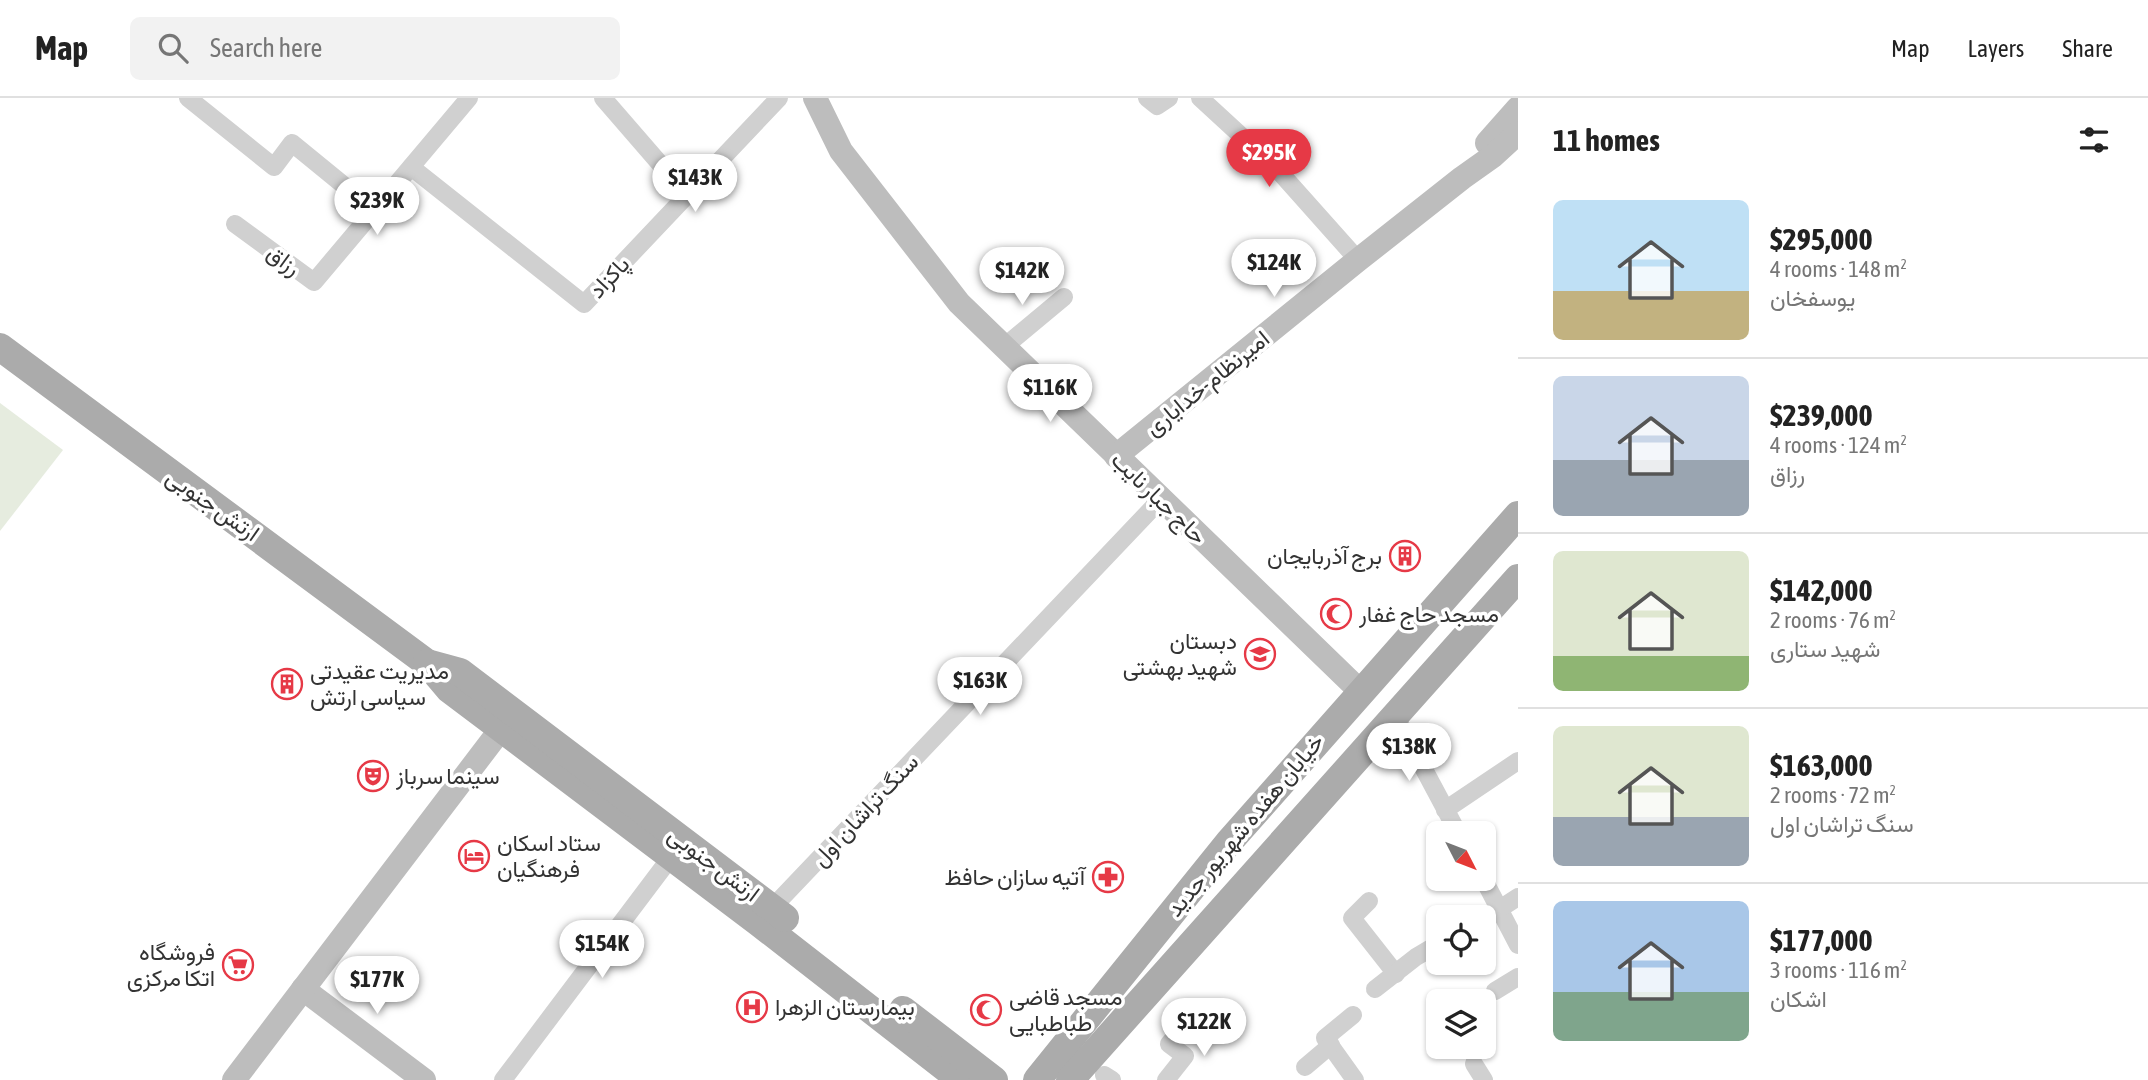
<!DOCTYPE html>
<meta charset="utf-8">
<style>
body{margin:0;font-family:"Asap Condensed",Vazirmatn,sans-serif;background:#f2f2f2;color:#222;height:100vh;display:flex;flex-direction:column;font-size:26px;white-space:nowrap}
*{box-sizing:border-box;margin:0}
p{font-size:23px;color:#767676}
.icon{flex:none;width:38px;height:38px;fill:none;stroke:currentColor;stroke-width:2;stroke-linecap:round;stroke-linejoin:round}
.map{position:relative;flex:1;overflow:hidden}
.details{display:flex;flex-direction:column;background:#fff;width:630px}
.details>*{flex:none}
.needle{width:46px;rotate:132deg}
.tools{position:absolute;left:1426px;top:723px;display:grid;gap:14px}
.tools a{display:grid;place-items:center;width:70px;height:70px;border-radius:10px;background:#fff;box-shadow:0 2px 5px #0004;font-size:35px}
.price{position:absolute;translate:-50% -60px;padding:0 16px;border-radius:24px;background:#fff;color:#222;font-size:23px;line-height:46px;filter:drop-shadow(0 2px 4px #0008)}
.price::after{content:'';position:absolute;left:50%;top:42px;width:21px;height:16px;margin-left:-10px;background:inherit;clip-path:polygon(0 0,100% 0,50% 100%)}
.price.selected{background:#e63946;color:#fff}
ul{padding:0;list-style:none}
li{display:flex;align-items:center;gap:21px;height:175px;padding:0 35px}
li+li{border-top:2px solid #e0e0e0}
li span{display:grid;place-items:center;flex:none;width:196px;height:140px;border-radius:10px;color:#555}
li>.icon{margin-inline-start:auto}
span .icon{width:84px;height:84px;fill:#fffc;stroke-width:1}
li b{font-size:30px}
h2{display:flex;justify-content:space-between;align-items:center;height:84px;padding:0 35px;font-size:30px}
header{display:flex;align-items:center;gap:42px;box-sizing:border-box;height:98px;padding:0 35px;background:#fff;border-bottom:2px solid #e0e0e0}
header strong{font-size:33px}
nav{display:flex;gap:38px;margin-inline-start:auto;font-size:24px}
.search{width:490px;height:63px;background:#f2f2f2;display:flex;align-items:center;gap:18px;box-sizing:border-box;padding:0 24px;border-radius:10px;color:#767676;font-size:26px}
main{display:flex;flex:1;min-height:0}
.map>svg:first-child{display:block}
.green{fill:#e6ecdf}
.lines{fill:none;stroke-linecap:round;stroke-linejoin:round}
.street{stroke:#d0d0d0;stroke-width:18}
.secondary{stroke:#bdbdbd;stroke-width:24}
.primary{stroke:#ababab;stroke-width:28}
.labels{text-anchor:middle;stroke-width:7;stroke-linejoin:round;paint-order:stroke}
.street-label{font-size:23px;fill:#333;stroke:#fff}
.poi-label{font-size:23px;fill:#333;stroke:#fff;text-anchor:start}
</style>
<header>
<strong>Map</strong>
<div class="search"><svg class="icon" aria-label="search" viewBox="0 0 24 24"><circle cx="10" cy="10" r="6"/><path d="M15 15l6 6"/></svg>Search here</div>
<nav><a>Map</a><a>Layers</a><a>Share</a></nav>
</header>
<main>
<div class="map">
<svg width="1518" height="982" viewBox="0 0 1518 982">
<rect width="100%" height="100%" fill="#fff"/>
<polygon class="green" points="0,305 63,352 0,433"/>
<g class="lines">
<g class="street">
<polyline points="188,0 274,69 292,45 374,112"/>
<polyline points="603,0 687,97"/>
<polyline points="1147,0 1157,8 1169,0"/>
<polyline points="1200,0 1276,70 1358,162"/>
<polyline points="411,69 584,206 779,0"/>
<polyline points="235,126 314,184 469,0"/>
<polyline points="1004,249 1064,199"/>
<polyline points="1395,617 1458,735"/>
<polyline points="1445,712 1518,663"/>
<polyline points="1483,780 1518,847"/>
<polyline points="1369,803 1352,820 1396,876"/>
<polyline points="772,810 1161,401"/>
<polyline points="1484,821 1518,799"/>
<polyline points="1375,891 1416,859 1438,846"/>
<polyline points="1495,893 1518,879"/>
<polyline points="1353,917 1325,940 1355,982"/>
<polyline points="1474,966 1484,982"/>
<polyline points="1305,969 1331,947"/>
<polyline points="1104,977 1112,982"/>
<polyline points="503,982 671,759"/>
<polyline points="1166,982 1185,958 1169,946 1195,914"/>
</g>
<g class="secondary">
<polyline points="815,0 841,53 959,205 1360,593"/>
<polyline points="1487,45 1518,10"/>
<polyline points="1116,358 1358,162 1462,80 1493,58 1518,35"/>
<polyline points="303,891 424,982"/>
<polyline points="234,982 501,631"/>
</g>
<g class="primary">
<path d="M0,249C142,355 285,459 427,565L449,591L758,824L961,982"/>
<polyline points="427,565 460,574 785,820"/>
<polyline points="903,912 994,982"/>
<polyline points="1037,982 1229,744 1518,417"/>
<polyline points="1070,982 1518,480"/>
</g>
</g>
<defs>
<g id="building-ring" transform="scale(1.575)"><circle r="9.5" fill="#fff" stroke="#e63946" stroke-width="1.5"/><path d="M-4-6H4V6H1V3H-1V6H-4ZM-2.5-4.3h1.7v1.8h-1.7ZM.8-4.3h1.7v1.8H.8ZM-2.5-1h1.7V.8h-1.7ZM.8-1h1.7V.8H.8Z" fill="#e63946"/></g>
<g id="mosque-ring" transform="scale(1.575)"><circle r="9.5" fill="#fff" stroke="#e63946" stroke-width="1.5"/><path d="M3.5-4.9A6 6 0 1 0 3.5 4.9A5 5 0 1 1 3.5-4.9Z" fill="#e63946"/></g>
<g id="school-ring" transform="scale(1.575)"><circle r="9.5" fill="#fff" stroke="#e63946" stroke-width="1.5"/><path d="M0-5L7-2L0 1L-7-2ZM-4 1L0 2.5L4 1V4Q0 6-4 4Z" fill="#e63946"/></g>
<g id="theatre-ring" transform="scale(1.575)"><circle r="9.5" fill="#fff" stroke="#e63946" stroke-width="1.5"/><path d="M-5-5.5Q0-4 5-5.5V0Q5 5 0 6Q-5 5-5 0ZM-3.3-2.5H-1v1.5H-3.3ZM1-2.5H3.3v1.5H1ZM-2.8 1Q0 5.5 2.8 1Z" fill="#e63946"/></g>
<g id="hotel-ring" transform="scale(1.575)"><circle r="9.5" fill="#fff" stroke="#e63946" stroke-width="1.5"/><path d="M-6-4.5h1.5V1H6V5H4.5V3h-9V5H-6ZM-4 0a1.8 1.8 0 1 1 3.6 0ZM.5 0V-2.5h3Q6-2.5 6 0Z" fill="#e63946"/></g>
<g id="pharmacy-ring" transform="scale(1.575)"><circle r="9.5" fill="#fff" stroke="#e63946" stroke-width="1.5"/><path d="M-2-6h4v4h4v4h-4v4h-4v-4h-4v-4h4Z" fill="#e63946"/></g>
<g id="supermarket-ring" transform="scale(1.575)"><circle r="9.5" fill="#fff" stroke="#e63946" stroke-width="1.5"/><path d="M-6-5.5h2.5l.6 2H6L4.5 2H-2.5L-4.4-4H-6ZM-1.5 3.2a1.3 1.3 0 1 0 .1 0ZM3 3.2a1.3 1.3 0 1 0 .1 0Z" fill="#e63946"/></g>
<g id="hospital-ring" transform="scale(1.575)"><circle r="9.5" fill="#fff" stroke="#e63946" stroke-width="1.5"/><path d="M-5-5h3v3.5h4V-5h3V5h-3V1.5h-4V5h-3Z" fill="#e63946"/></g>
</defs>
<g fill-rule="evenodd">
<use href="#building-ring" x="1405" y="458"/>
<use href="#mosque-ring" x="1336" y="516"/>
<use href="#school-ring" x="1260" y="556"/>
<use href="#building-ring" x="287" y="586"/>
<use href="#theatre-ring" x="373" y="678"/>
<use href="#hotel-ring" x="474" y="758"/>
<use href="#pharmacy-ring" x="1108" y="779"/>
<use href="#supermarket-ring" x="238" y="867"/>
<use href="#hospital-ring" x="752" y="909"/>
<use href="#mosque-ring" x="986" y="912"/>
</g>
<g class="labels">
<g class="street-label">
<text transform="translate(284 162) rotate(36)" y="8">رزاق</text>
<text transform="translate(609 179) rotate(-47)" y="8">پاکزاد</text>
<text transform="translate(1207 285) rotate(-39)" y="8">امیرنظام-خدایاری</text>
<text transform="translate(1159 400) rotate(44)" y="8">حاج جبار نایب</text>
<text transform="translate(213 407) rotate(35)" y="8">ارتش جنوبی</text>
<text transform="translate(865 712) rotate(-47)" y="8">سنگ تراشان اول</text>
<text transform="translate(1245 727) rotate(-50)" y="8">خیابان هفده شهریور جدید</text>
<text transform="translate(714 766) rotate(37)" y="8">ارتش جنوبی</text>
</g>
<g class="poi-label">
<text x="1382" y="466" text-anchor="end">برج آذربایجان</text>
<text x="1359" y="524">مسجد حاج غفار</text>
<text x="1237" y="551" text-anchor="end">دبستان<tspan x="1237" dy="26">شهید بهشتی</tspan></text>
<text x="310" y="581">مدیریت عقیدتی<tspan x="310" dy="26">سیاسی ارتش</tspan></text>
<text x="396" y="686">سینما سرباز</text>
<text x="497" y="753">ستاد اسکان<tspan x="497" dy="26">فرهنگیان</tspan></text>
<text x="1085" y="787" text-anchor="end">آتیه سازان حافظ</text>
<text x="215" y="862" text-anchor="end">فروشگاه<tspan x="215" dy="26">اتکا مرکزی</tspan></text>
<text x="1009" y="907">مسجد قاضی<tspan x="1009" dy="26">طباطبایی</tspan></text>
<text x="775" y="917">بیمارستان الزهرا</text>
</g>
</g>
</svg>
<div class="tools">
<a><svg class="needle" viewBox="-14 -14 28 28"><path d="M0-13l5 13h-10z" fill="#e53935"/><path d="M0 13l5-13h-10z" fill="#767676"/></svg></a>
<a><svg class="icon" aria-label="locate" viewBox="0 0 24 24"><circle cx="12" cy="12" r="6"/><path d="M12 2v4M12 18v4M2 12h4M18 12h4"/></svg></a>
<a><svg class="icon" aria-label="layers" viewBox="0 0 24 24"><path d="M12 4l9 5-9 5-9-5zM3 14l9 5 9-5"/></svg></a>
</div>
<b class="price selected" style="left:1269px;top:91px">$295K</b>
<b class="price" style="left:695px;top:116px">$143K</b>
<b class="price" style="left:377px;top:139px">$239K</b>
<b class="price" style="left:1274px;top:201px">$124K</b>
<b class="price" style="left:1022px;top:209px">$142K</b>
<b class="price" style="left:1050px;top:326px">$116K</b>
<b class="price" style="left:980px;top:619px">$163K</b>
<b class="price" style="left:1409px;top:685px">$138K</b>
<b class="price" style="left:602px;top:882px">$154K</b>
<b class="price" style="left:377px;top:918px">$177K</b>
<b class="price" style="left:1204px;top:960px">$122K</b>
</div>
<section class="details">
<h2>11 homes<svg class="icon" aria-label="filters" viewBox="0 0 24 24"><path d="M4 7h16M4 17h16"/><circle cx="9" cy="7" r="2"/><circle cx="15" cy="17" r="2"/></svg></h2>
<ul>
<li><span style="background:linear-gradient(#bfe0f5 65%,#c2b280 0)"><svg class="icon" aria-label="home" viewBox="0 0 24 24"><path d="M3 11l9-7 9 7M6 9v11h12V9"/></svg></span><div><b>$295,000</b><p>4 rooms · 148 m²</p><p>یوسفخان</p></div></li>
<li><span style="background:linear-gradient(#c9d6e8 60%,#9aa5b1 0)"><svg class="icon" aria-label="home" viewBox="0 0 24 24"><path d="M3 11l9-7 9 7M6 9v11h12V9"/></svg></span><div><b>$239,000</b><p>4 rooms · 124 m²</p><p>رزاق</p></div></li>
<li><span style="background:linear-gradient(#dfe7d0 75%,#8fb573 0)"><svg class="icon" aria-label="home" viewBox="0 0 24 24"><path d="M3 11l9-7 9 7M6 9v11h12V9"/></svg></span><div><b>$142,000</b><p>2 rooms · 76 m²</p><p>شهید ستاری</p></div></li>
<li><span style="background:linear-gradient(#dfe7d0 65%,#9aa5b1 0)"><svg class="icon" aria-label="home" viewBox="0 0 24 24"><path d="M3 11l9-7 9 7M6 9v11h12V9"/></svg></span><div><b>$163,000</b><p>2 rooms · 72 m²</p><p>سنگ تراشان اول</p></div></li>
<li><span style="background:linear-gradient(#a9c7e8 65%,#7fa58c 0)"><svg class="icon" aria-label="home" viewBox="0 0 24 24"><path d="M3 11l9-7 9 7M6 9v11h12V9"/></svg></span><div><b>$177,000</b><p>3 rooms · 116 m²</p><p>اشکان</p></div></li>
</ul>
</section>
</main>
